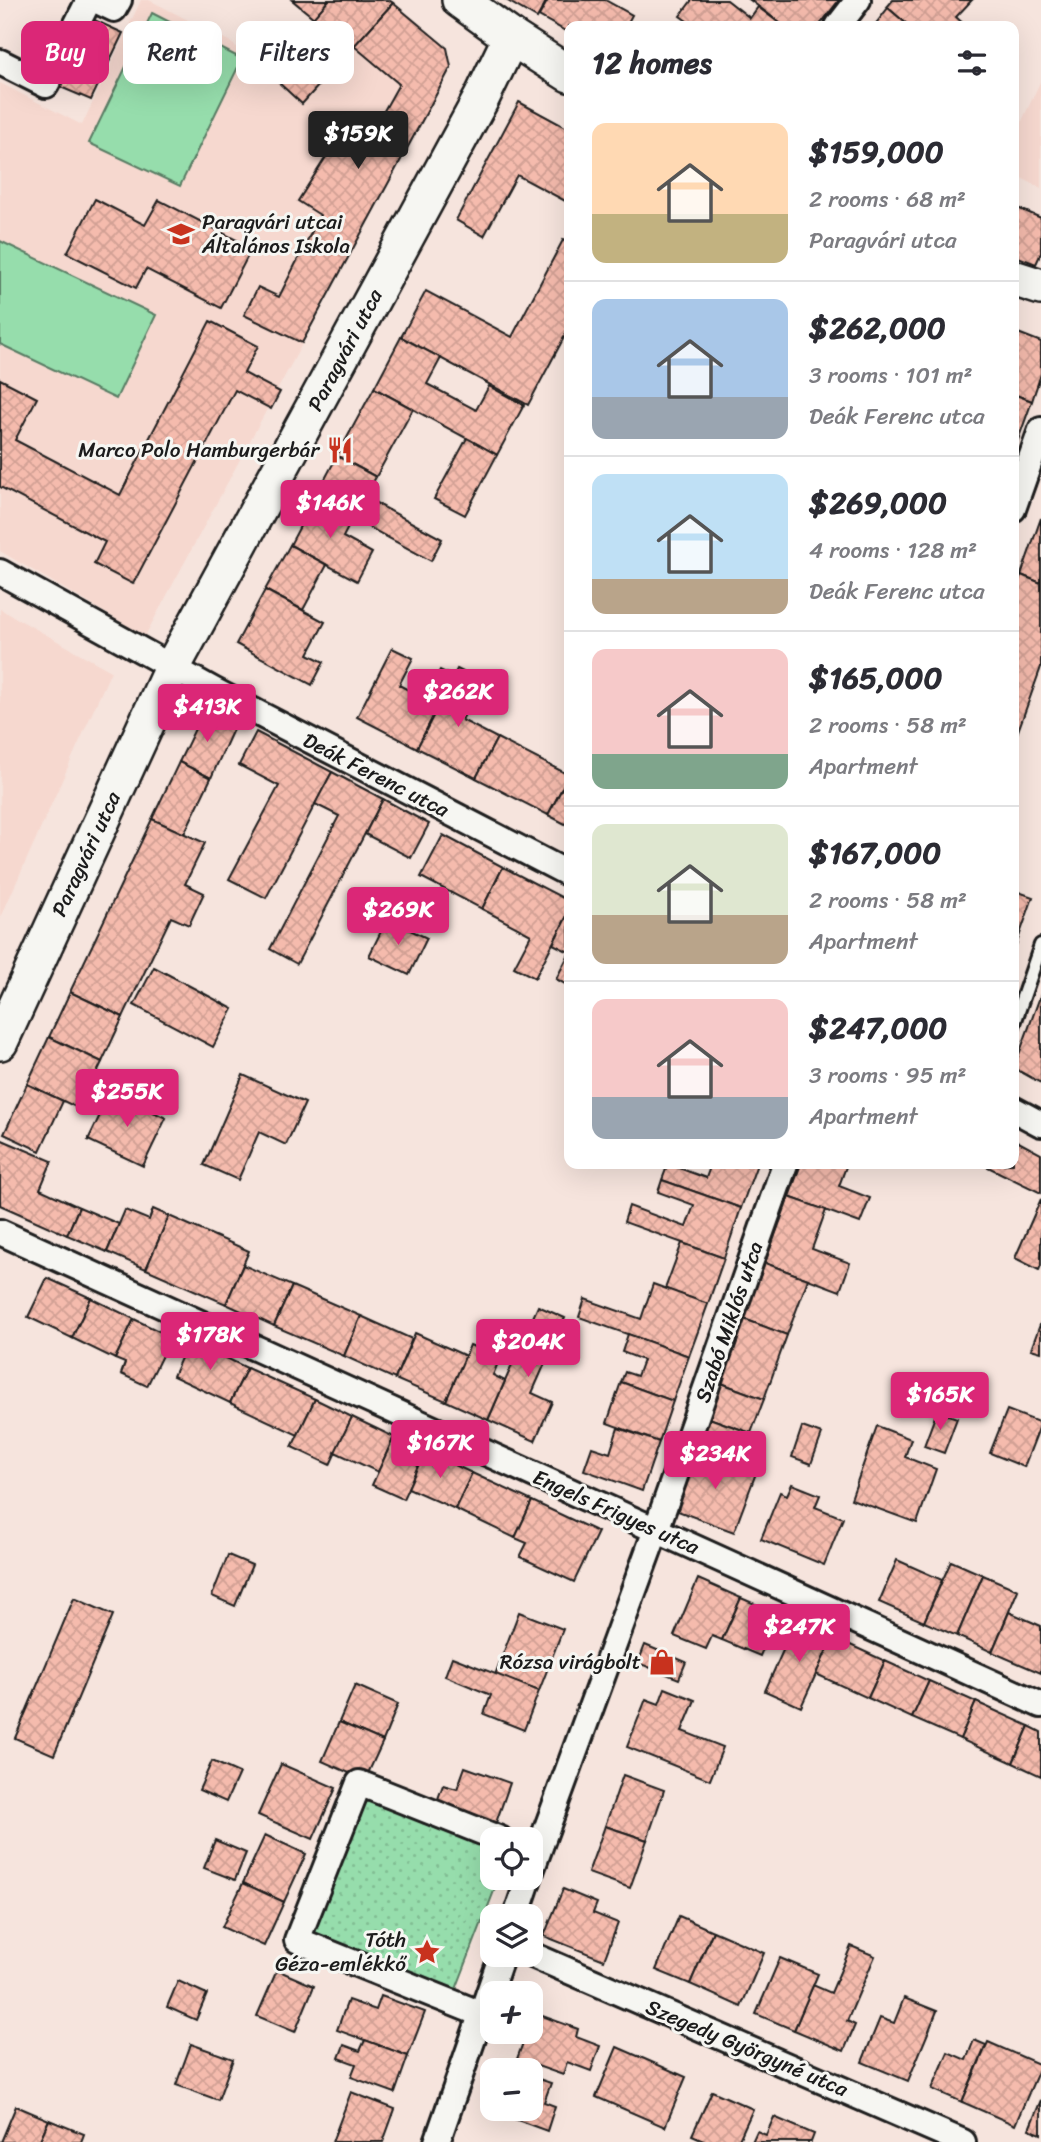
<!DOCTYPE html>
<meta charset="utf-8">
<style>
body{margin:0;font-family:Sriracha,sans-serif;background:#f7f7f7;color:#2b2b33;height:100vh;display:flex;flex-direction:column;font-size:26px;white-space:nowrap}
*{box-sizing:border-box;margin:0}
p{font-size:23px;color:#7c7c81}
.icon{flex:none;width:38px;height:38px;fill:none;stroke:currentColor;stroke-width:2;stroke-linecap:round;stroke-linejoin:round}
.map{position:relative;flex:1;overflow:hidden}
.drawer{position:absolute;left:564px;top:21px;width:455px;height:1148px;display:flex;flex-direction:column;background:#fff;border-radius:14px;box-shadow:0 7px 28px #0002}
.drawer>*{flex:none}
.guide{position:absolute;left:21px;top:21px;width:438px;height:63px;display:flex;gap:14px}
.buttons{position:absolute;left:480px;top:1827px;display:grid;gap:14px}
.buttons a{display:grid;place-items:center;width:63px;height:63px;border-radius:14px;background:#fff;box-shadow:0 7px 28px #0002;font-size:35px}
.price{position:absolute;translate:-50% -60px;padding:0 16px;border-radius:7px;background:#db2777;color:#fff;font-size:23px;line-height:46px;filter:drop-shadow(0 2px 4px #0008)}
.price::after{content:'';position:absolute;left:50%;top:42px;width:21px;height:16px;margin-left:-10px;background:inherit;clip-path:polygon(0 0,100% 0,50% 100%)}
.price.current{background:#222;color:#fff}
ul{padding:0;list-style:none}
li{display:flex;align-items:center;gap:21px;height:175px;padding:0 28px}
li+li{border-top:2px solid #e1e1e2}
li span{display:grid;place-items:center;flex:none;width:196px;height:140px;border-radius:14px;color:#555}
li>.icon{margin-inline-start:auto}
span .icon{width:84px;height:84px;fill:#fffc;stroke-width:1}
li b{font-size:30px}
h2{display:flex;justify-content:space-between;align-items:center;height:84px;padding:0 28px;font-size:30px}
.chip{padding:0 24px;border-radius:14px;background:#fff;box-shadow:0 7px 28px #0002;font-size:24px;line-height:63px}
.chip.current{background:#db2777;color:#fff}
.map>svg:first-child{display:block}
.built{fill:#f6d8cf}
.grass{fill:url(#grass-dots);stroke:#597c64;stroke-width:2}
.garden{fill:#96ddac;stroke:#597c64;stroke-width:2}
.building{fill:url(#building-cross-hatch);stroke:#1c1c1c;stroke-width:2}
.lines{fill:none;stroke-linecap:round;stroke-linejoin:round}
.lane-casing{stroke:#1c1c1c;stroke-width:18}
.street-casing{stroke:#1c1c1c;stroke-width:30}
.secondary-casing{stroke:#1c1c1c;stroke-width:40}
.lane{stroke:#f6f6f2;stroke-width:12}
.street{stroke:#f6f6f2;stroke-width:24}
.secondary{stroke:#f6f6f2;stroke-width:35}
.labels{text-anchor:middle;stroke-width:6;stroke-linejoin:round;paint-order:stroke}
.poi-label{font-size:21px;fill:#1c1c1c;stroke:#f6f6f2;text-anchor:end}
.street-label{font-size:21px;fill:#1c1c1c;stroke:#f6f6f2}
</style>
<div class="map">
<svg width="1041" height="2142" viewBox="0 0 1041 2142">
<defs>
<pattern id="grass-dots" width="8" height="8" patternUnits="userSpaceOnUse" patternTransform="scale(1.75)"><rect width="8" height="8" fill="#96ddac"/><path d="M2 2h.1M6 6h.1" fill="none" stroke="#81bd93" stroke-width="1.8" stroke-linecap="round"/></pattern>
<pattern id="building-cross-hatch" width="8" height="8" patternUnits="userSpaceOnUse" patternTransform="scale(1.75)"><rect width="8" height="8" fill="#f5bbad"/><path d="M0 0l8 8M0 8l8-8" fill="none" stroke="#d1a094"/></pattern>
</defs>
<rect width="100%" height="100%" fill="#f6e4dd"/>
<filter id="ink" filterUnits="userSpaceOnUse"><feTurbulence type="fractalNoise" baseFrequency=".0143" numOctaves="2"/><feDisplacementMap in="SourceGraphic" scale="14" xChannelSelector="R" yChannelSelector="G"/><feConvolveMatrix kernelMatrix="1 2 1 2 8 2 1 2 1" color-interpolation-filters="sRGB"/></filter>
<g filter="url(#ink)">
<g class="built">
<polygon points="141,0 149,0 229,41 302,103 393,3 447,48 451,67 145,636 0,551 0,83 82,125"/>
<polygon points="1041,80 1041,188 1013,174 1013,140"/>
<polygon points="0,609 111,671 0,919"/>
</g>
<polygon class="grass" points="360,1789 492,1840 492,1878 499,1878 453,1997 302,1938"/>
<g class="garden">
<polygon points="152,13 242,59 180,186 89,143"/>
<polygon points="0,241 156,315 116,399 0,344"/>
</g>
<g class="building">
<polygon points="292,0 329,0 314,18"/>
<polygon points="329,0 389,0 393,3 302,104 266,71"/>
<polygon points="506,0 547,0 537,18"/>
<polygon points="548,0 605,0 632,15 626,26 569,26 569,33 539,16"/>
<polygon points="692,0 727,0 750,18 758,7 783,26 694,26 680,16"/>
<polygon points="750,0 839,0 819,26 784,26"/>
<polygon points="893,0 972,0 956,17 966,26 909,26 887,7"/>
<polygon points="393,3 447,48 451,67 302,343 244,315 258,287 279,297 320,215 298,201 347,124 371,134 399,84 354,46"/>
<polygon points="888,8 909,26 874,26"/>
<polygon points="90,18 123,33 91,100 58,86"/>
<polygon points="519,102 569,129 569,203 517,175 484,236 456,220"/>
<polygon points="95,199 145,225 159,200 252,248 221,308 146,269 136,288 67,253"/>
<polygon points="1013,206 1041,218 1041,253 1036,264 1013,255"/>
<polygon points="563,240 569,243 569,328 528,405 401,337 426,291 512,337"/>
<polygon points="210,321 258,346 244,373 280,392 271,409 235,390 133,584 94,564 105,542 0,487 0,379 37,398 15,440 120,495"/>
<polygon points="1013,331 1041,342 1041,374 1032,401 1013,394"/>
<polygon points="401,337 441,358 427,384 476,410 489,386 524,405 497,455 374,388"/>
<polygon points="374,388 413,409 376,477 337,456"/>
<polygon points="1013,394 1032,401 1013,454"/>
<polygon points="467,438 497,455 465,515 434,499"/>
<polygon points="337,456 376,477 365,497 442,539 431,561 315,498"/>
<polygon points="315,498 353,518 343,537 372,553 357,581 290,545"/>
<polygon points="1041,518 1041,583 1021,575"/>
<polygon points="290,545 327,565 303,610 265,590"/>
<polygon points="1021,575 1041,583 1041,667 1013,745 1013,599"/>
<polygon points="265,590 325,622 308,654 324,662 312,685 236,644"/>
<polygon points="392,648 413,658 399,685 425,699 440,670 454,677 417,748 357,717"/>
<polygon points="457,669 481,681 462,720 497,738 476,778 417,748"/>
<polygon points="204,710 235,725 211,778 179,762"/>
<polygon points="256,732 332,772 266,898 229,879 279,786 239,765"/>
<polygon points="497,738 569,775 548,815 476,778"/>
<polygon points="179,762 211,778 184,834 152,819"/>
<polygon points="332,772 383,799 297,964 270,949 339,816 315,804"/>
<polygon points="569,775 569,826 548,815"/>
<polygon points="383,799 429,824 411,858 365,834"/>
<polygon points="152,819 205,843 185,884 204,893 189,925 171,917 123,1017 70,992"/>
<polygon points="443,835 503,867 482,909 421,877"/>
<polygon points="503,867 569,901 569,912 535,978 514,967 531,935 482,909"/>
<polygon points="1013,890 1033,897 1013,954"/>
<polygon points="569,912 569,952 553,944"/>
<polygon points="387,919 427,938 409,975 369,956"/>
<polygon points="569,954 569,986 556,979"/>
<polygon points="154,967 233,1009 213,1047 134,1005"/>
<polygon points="70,992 123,1017 102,1062 49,1037"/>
<polygon points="1041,994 1041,1083 1014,1068"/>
<polygon points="49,1037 102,1062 80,1109 27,1084"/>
<polygon points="243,1075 305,1103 286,1145 259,1132 238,1180 204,1165"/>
<polygon points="27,1084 63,1101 40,1151 4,1134"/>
<polygon points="111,1092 166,1118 143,1166 88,1140"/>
<polygon points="0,1139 52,1161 40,1189 79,1207 67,1235 0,1205"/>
<polygon points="1013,1139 1041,1154 1041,1193 982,1164 1013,1164"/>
<polygon points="668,1164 706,1178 711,1164 757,1164 741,1208 662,1180"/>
<polygon points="801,1164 847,1164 839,1186 870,1198 860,1223 789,1197"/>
<polygon points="662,1180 741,1208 724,1258 624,1222 629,1206 686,1227 694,1205 658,1192"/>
<polygon points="789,1197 826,1210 812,1249 850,1263 840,1291 765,1263"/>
<polygon points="1041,1199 1041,1265 1039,1270 1015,1258"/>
<polygon points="79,1207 119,1224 107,1252 67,1235"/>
<polygon points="153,1209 169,1216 146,1269 107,1252 125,1210 149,1220"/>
<polygon points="169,1216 249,1251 226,1304 146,1269"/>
<polygon points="682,1243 724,1258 708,1304 665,1289"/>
<polygon points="765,1263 808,1279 787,1335 744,1319"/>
<polygon points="243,1265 292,1286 274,1326 226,1304"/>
<polygon points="47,1278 91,1298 72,1338 28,1317"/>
<polygon points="653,1284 708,1304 689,1356 579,1317 585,1299 641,1319"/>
<polygon points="292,1286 361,1316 344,1356 274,1326"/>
<polygon points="91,1298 134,1319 115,1359 72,1338"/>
<polygon points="538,1306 565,1318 532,1393 552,1402 535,1441 488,1420"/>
<polygon points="361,1316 412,1339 395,1379 344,1356"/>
<polygon points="134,1319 171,1337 147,1386 121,1374 125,1363 115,1359"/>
<polygon points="744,1319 787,1335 764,1399 721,1383"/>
<polygon points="1041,1322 1041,1352 1031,1349"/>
<polygon points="415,1333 466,1356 446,1401 395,1379"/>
<polygon points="628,1334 689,1356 673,1401 621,1382 625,1372 637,1376 643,1360 622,1352"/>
<polygon points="189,1340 247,1368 230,1403 173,1376"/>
<polygon points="470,1345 500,1358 493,1375 505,1381 488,1420 446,1401"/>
<polygon points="247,1368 315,1399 298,1435 230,1403"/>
<polygon points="621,1382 673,1401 659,1442 607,1423"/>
<polygon points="721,1383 764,1399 751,1433 709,1418"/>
<polygon points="315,1399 352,1417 330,1465 292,1447"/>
<polygon points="1007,1410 1041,1423 1024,1467 990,1453"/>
<polygon points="937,1411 957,1418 944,1453 924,1446"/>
<polygon points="352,1417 394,1437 378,1472 335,1452"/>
<polygon points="709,1418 751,1433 739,1467 696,1451"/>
<polygon points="877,1426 911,1439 905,1457 936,1469 917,1523 851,1499"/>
<polygon points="802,1427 822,1434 811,1464 792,1457"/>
<polygon points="618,1428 659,1442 642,1491 584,1470 592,1447 610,1453"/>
<polygon points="394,1437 425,1451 403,1499 372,1485"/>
<polygon points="425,1451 472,1473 455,1509 408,1488"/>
<polygon points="696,1451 756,1473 734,1532 675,1510"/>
<polygon points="472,1473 532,1501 515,1538 455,1509"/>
<polygon points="792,1484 820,1495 815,1507 843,1518 824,1565 761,1539 780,1492 787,1495"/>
<polygon points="532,1501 598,1532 574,1582 520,1557 527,1543 515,1538"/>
<polygon points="228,1555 252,1565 235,1606 212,1596"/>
<polygon points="897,1560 942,1580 924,1622 879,1602"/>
<polygon points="951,1561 983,1575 957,1636 924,1622"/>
<polygon points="983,1575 1018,1590 992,1652 957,1636"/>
<polygon points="698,1579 741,1598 722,1640 712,1636 706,1649 674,1636"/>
<polygon points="74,1598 113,1615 54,1755 15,1738"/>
<polygon points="741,1598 778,1614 760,1656 722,1640"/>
<polygon points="519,1612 563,1629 539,1691 495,1675"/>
<polygon points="1009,1612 1041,1626 1041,1673 992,1652"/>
<polygon points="796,1621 833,1637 801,1707 765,1691"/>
<polygon points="833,1637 885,1661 868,1698 816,1674"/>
<polygon points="645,1645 686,1662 679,1679 638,1663"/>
<polygon points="452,1657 539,1691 524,1730 484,1714 491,1695 445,1676"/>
<polygon points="885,1661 929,1681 912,1718 868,1698"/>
<polygon points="929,1681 976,1702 960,1739 912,1718"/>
<polygon points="355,1685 398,1704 383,1741 339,1722"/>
<polygon points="665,1688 695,1700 682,1731 723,1747 710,1780 627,1747 646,1699 659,1704"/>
<polygon points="976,1702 1029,1726 1013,1763 960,1739"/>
<polygon points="339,1722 383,1741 365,1780 322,1761"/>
<polygon points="1029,1726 1041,1732 1041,1776 1013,1763"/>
<polygon points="212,1761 239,1773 226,1802 199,1790"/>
<polygon points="281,1764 336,1788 313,1839 258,1815"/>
<polygon points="465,1767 510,1783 493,1831 434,1810 443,1785 457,1789"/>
<polygon points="623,1775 664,1790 647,1840 605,1826"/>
<polygon points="605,1826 647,1840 630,1888 588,1873"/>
<polygon points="265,1835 306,1854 284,1902 243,1883"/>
<polygon points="215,1840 246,1853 235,1880 204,1868"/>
<polygon points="243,1883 284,1902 264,1946 222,1927"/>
<polygon points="563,1889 597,1903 593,1913 618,1923 604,1960 544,1936"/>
<polygon points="679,1916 713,1931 690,1984 656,1970"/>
<polygon points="713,1931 764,1953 741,2007 690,1984"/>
<polygon points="851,1946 875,1956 847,2021 855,2025 844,2051 794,2030 813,1985 831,1993"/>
<polygon points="780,1958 818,1974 794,2030 756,2014"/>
<polygon points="277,1970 314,1986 295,2032 257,2016"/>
<polygon points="178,1981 207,1994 196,2020 167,2007"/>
<polygon points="381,1996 425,2012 408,2056 337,2030 348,2000 376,2010"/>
<polygon points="904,1998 937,2011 908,2081 862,2062 880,2018 894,2023"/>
<polygon points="534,2013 578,2029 576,2037 600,2046 591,2071 567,2062 563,2075 517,2059 527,2032 530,2032 530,2022"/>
<polygon points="365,2040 408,2056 395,2093 351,2077 356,2064 339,2058 344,2045 360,2051"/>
<polygon points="974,2040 986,2045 962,2102 932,2089 948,2052 966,2060"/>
<polygon points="988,2042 1041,2065 1015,2125 962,2102"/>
<polygon points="191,2044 233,2059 218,2100 176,2085"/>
<polygon points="617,2047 686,2077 665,2127 596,2097"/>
<polygon points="530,2076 551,2083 544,2102 555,2106 547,2131 501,2114 503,2109 530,2109"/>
<polygon points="712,2091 753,2109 738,2142 708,2142 692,2135"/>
<polygon points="351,2092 395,2109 383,2142 332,2142"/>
<polygon points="1041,2100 1041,2134 1029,2129"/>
<polygon points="16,2106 49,2120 39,2142 1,2142"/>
<polygon points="774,2117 814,2134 811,2142 752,2142 757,2131 766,2135"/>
<polygon points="49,2120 84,2134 81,2142 39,2142"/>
</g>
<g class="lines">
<g class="lane-casing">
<polyline id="lane" points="1013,1026 1041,945"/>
</g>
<g class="street-casing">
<g id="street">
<polyline points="95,0 114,9 119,0"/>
<polyline points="838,26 858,0"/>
<polyline points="0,62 46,85 89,0"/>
<polyline points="1013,509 1041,430"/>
<polyline points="0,572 215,691 569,874"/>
<polyline points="1013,1109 1041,1124"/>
<polyline points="0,1232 1041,1705"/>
<polyline points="530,1874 656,1530 785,1164"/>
<polyline points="516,1916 529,1878"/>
<polyline points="530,1954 963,2142"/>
<polyline points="481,2014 297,1940 359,1783 500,1839"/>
<polyline points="437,2142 502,1955"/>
</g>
</g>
<g class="secondary-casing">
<g id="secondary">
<polyline points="460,0 511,37 569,74"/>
<polyline points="1013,278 1041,287"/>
<polyline points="0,1042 172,668 482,97 511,37"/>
</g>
</g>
<use href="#lane" class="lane"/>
<use href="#street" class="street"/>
<use href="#secondary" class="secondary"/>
</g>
</g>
<defs>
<g id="school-bare" transform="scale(2.1)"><path d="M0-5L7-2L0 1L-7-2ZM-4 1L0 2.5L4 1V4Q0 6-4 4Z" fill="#c8321e" stroke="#f6f6f2" stroke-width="2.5" paint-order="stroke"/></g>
<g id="restaurant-bare" transform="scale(2.1)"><path d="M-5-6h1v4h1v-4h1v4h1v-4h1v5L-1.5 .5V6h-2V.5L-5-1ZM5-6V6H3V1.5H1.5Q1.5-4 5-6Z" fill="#c8321e" stroke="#f6f6f2" stroke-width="2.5" paint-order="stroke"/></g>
<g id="shop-bare" transform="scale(2.1)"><path d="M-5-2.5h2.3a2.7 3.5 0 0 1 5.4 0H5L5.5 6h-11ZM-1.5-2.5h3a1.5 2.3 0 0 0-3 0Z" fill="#c8321e" stroke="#f6f6f2" stroke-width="2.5" paint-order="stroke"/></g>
<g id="sight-bare" transform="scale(2.1)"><path d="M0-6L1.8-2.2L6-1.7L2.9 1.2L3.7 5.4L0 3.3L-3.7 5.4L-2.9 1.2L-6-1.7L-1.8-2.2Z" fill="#c8321e" stroke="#f6f6f2" stroke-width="2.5" paint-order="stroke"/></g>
</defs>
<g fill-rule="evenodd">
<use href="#school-bare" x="181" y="234"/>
<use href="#restaurant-bare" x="340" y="450"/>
<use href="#shop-bare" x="662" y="1662"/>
<use href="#sight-bare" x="427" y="1952"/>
</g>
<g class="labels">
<g class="poi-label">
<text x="202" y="229" text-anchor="start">Paragvári utcai<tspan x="202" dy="24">Általános Iskola</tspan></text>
<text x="319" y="457">Marco Polo Hamburgerbár</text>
<text x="641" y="1669">Rózsa virágbolt</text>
<text x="406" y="1947">Tóth<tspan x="406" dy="24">Géza-emlékkő</tspan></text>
</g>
<g class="street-label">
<text transform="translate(345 350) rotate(-62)" y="7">Paragvári utca</text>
<text transform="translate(376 775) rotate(27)" y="7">Deák Ferenc utca</text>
<text transform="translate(86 854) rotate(-65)" y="7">Paragvári utca</text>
<text transform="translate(729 1322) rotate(-71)" y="7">Szabó Miklós utca</text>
<text transform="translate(616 1512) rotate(24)" y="7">Engels Frigyes utca</text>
<text transform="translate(747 2048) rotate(23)" y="7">Szegedy Györgyné utca</text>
</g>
</g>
</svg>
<div class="buttons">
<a><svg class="icon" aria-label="locate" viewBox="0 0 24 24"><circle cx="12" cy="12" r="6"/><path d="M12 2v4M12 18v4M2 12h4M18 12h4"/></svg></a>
<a><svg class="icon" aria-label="layers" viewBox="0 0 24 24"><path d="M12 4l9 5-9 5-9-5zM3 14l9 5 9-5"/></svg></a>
<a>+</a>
<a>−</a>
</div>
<b class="price current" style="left:358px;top:171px">$159K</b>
<b class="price" style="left:330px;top:540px">$146K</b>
<b class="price" style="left:458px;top:729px">$262K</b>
<b class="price" style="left:207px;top:744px">$413K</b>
<b class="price" style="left:398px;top:947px">$269K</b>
<b class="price" style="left:127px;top:1129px">$255K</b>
<b class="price" style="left:210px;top:1372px">$178K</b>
<b class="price" style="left:528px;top:1379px">$204K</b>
<b class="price" style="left:940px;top:1432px">$165K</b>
<b class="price" style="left:440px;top:1480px">$167K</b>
<b class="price" style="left:715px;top:1491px">$234K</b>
<b class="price" style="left:799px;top:1664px">$247K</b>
<div class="guide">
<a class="chip current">Buy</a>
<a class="chip">Rent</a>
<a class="chip">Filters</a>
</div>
<section class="drawer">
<h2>12 homes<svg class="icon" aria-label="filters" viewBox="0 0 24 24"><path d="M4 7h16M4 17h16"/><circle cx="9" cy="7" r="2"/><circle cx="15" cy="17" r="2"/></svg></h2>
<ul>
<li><span style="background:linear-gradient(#ffd9b3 65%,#c2b280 0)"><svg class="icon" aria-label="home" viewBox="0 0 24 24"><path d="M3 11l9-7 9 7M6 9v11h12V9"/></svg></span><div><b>$159,000</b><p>2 rooms · 68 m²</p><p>Paragvári utca</p></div></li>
<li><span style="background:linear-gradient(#a9c7e8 70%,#9aa5b1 0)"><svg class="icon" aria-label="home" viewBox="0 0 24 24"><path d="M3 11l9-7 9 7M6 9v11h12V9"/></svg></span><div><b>$262,000</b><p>3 rooms · 101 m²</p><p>Deák Ferenc utca</p></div></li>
<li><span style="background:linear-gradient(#bfe0f5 75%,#b9a48a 0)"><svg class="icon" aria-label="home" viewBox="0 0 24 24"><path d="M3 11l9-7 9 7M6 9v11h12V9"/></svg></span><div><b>$269,000</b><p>4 rooms · 128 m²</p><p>Deák Ferenc utca</p></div></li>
<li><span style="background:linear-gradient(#f6c9c9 75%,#7fa58c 0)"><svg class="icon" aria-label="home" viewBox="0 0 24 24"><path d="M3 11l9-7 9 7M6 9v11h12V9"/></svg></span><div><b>$165,000</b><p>2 rooms · 58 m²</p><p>Apartment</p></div></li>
<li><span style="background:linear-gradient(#dfe7d0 65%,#b9a48a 0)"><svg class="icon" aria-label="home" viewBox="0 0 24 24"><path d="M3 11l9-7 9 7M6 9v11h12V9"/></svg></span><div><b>$167,000</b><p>2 rooms · 58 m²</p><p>Apartment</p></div></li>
<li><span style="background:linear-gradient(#f6c9c9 70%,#9aa5b1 0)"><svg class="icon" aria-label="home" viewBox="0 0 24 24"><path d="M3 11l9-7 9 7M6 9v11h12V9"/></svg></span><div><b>$247,000</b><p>3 rooms · 95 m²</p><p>Apartment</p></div></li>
</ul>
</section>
</div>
